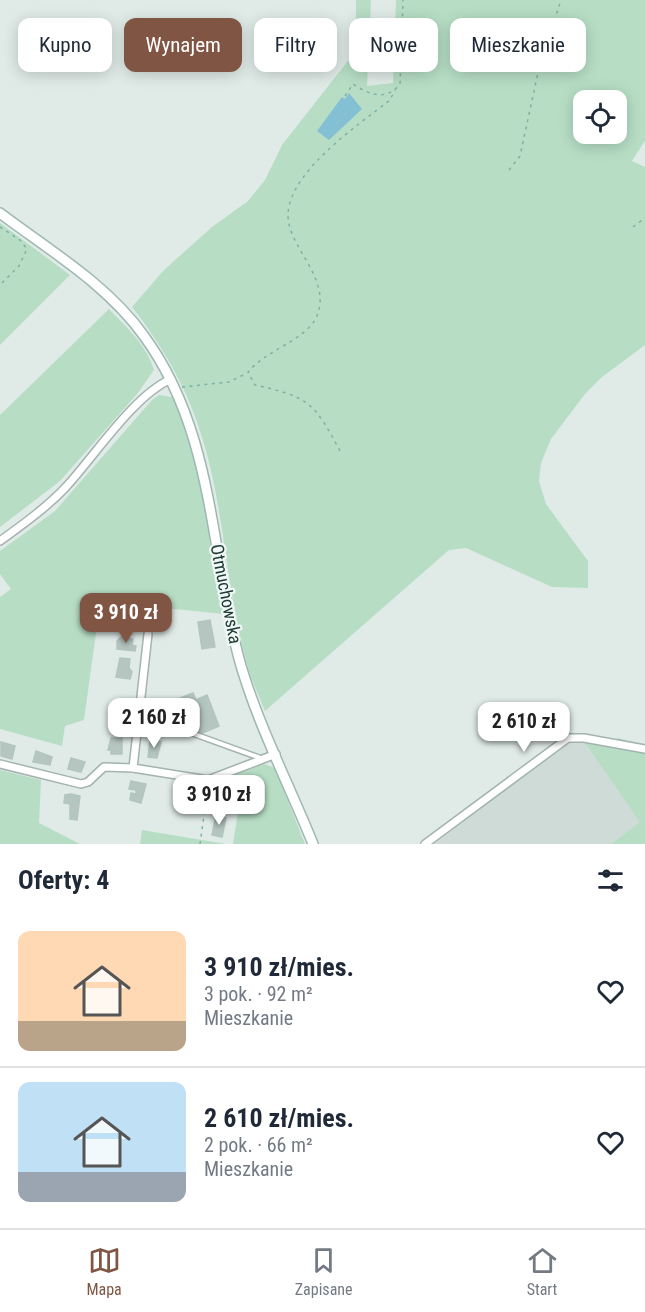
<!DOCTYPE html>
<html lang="pl">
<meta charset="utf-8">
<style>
body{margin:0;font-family:"Roboto Condensed",sans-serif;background:#f6f6f7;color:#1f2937;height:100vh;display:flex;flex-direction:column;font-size:22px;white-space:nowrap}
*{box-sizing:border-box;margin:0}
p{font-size:20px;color:#747a83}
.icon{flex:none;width:33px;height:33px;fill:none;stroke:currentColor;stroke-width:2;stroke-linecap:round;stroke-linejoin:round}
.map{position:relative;height:844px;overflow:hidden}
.details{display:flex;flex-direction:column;background:#fff;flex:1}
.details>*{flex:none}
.hud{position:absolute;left:18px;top:18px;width:609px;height:54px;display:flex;gap:12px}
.fabs{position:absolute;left:573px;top:90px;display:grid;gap:12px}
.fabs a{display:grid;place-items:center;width:54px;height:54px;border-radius:12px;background:#fff;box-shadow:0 3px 15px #0003;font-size:30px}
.price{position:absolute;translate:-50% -51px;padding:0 14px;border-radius:12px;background:#fff;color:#222;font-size:20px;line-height:39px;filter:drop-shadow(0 2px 3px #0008)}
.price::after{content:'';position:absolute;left:50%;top:36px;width:18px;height:14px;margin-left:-9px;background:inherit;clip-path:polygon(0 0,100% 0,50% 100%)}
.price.active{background:#815543;color:#fff}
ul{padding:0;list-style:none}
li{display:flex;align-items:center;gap:18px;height:150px;padding:0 18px}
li+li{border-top:2px solid #e0e1e3}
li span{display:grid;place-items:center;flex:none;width:168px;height:120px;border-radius:12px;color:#555}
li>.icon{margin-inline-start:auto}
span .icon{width:72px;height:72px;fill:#fffc;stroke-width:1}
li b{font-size:26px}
h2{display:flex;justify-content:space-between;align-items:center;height:72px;padding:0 18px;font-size:26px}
.chip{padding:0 21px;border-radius:12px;background:#fff;box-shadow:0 3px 15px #0003;font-size:21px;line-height:54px}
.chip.active{background:#815543;color:#fff}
.dock{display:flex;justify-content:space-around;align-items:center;height:84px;border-top:2px solid #e0e1e3;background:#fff;font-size:16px;color:#747a83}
.dock a{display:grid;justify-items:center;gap:3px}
.dock .active{color:#815543}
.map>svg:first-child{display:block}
.built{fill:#cedbd6}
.green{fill:#b7dec5;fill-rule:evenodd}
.water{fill:#84c0d4}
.building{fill:#b5c6c1;stroke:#b2c5bf;stroke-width:1.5}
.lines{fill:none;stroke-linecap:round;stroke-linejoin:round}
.lane-casing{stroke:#a3b3af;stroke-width:7}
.street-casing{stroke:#a3b3af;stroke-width:10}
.secondary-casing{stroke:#9eb8b1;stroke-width:12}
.path{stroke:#7eb1a6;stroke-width:1.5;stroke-dasharray:3 4.5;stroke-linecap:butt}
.lane{stroke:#fff;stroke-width:4}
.street{stroke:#fff;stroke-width:7}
.secondary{stroke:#fff;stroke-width:9}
.labels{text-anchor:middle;stroke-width:4.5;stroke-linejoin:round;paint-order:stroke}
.street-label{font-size:18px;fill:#203c37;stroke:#f0f8f5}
</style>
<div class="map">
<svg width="645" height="844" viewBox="0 0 645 844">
<rect width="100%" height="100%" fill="#e0ebe7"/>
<polygon class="built" points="573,739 583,740 641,822 611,844 434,844"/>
<g class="green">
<path d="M356,0H371L367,86L393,83L396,0H645V141L632,161L645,167V345L602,377L585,394L551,439L541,463L539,481L546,504L588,561V588L552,587L466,548L449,550L265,711C259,696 251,680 247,664C225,588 225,506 200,431C186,386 161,344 132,307L164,270L212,227L248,201L265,180L282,145L351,57L356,24ZM584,100H616V134H584Z"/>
<polygon points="0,223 70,275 0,345"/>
<path d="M109,309C126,327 147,345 154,370L137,394L60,481L0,527V415Z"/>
<polygon points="159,395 172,397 176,401 197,458 224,614 125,604 97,626 84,720 65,726 62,746 0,729 0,597 11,589 0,574 0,551 55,511 152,400"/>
<polygon points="617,738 645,744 645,844 611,844 640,822 583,740 617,746"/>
<polygon points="264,764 275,768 305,844 233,844 238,812 200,806 203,787"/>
<polygon points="0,770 41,780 39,823 80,844 0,844"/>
<polygon points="142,830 226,844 140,844"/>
</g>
<polygon class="water" points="349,93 362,109 329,140 317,131 342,97 345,99"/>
<g class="building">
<polygon points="210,620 215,647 202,649 198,622"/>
<polygon points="121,637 133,639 132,645 136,646 135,651 117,649 117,641"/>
<polygon points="120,658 130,659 129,668 132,672 130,679 116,677"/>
<polygon points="193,693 196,700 207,695 219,726 200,734 190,709 160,721 155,708"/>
<polygon points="111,707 126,709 121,723 111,722"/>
<polygon points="111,738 122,738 122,754 111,754 111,750 108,750"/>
<polygon points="150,741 161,742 157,758 148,757"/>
<polygon points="1,742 15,746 12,759 1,756"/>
<polygon points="36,751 52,757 50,765 33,762"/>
<polygon points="71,758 85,762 81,772 68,769"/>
<polygon points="131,781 146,784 141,803 130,800 131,793 136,794 136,790 129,789"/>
<polygon points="71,794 80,796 77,820 70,819 70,804 64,803 65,795"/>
<polygon points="216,816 226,818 222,837 212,835"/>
</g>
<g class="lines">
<g class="lane-casing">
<polyline id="lane" points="169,725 263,759"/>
</g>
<g class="street-casing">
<g id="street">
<path d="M0,541C22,525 46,508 65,488C94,457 133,396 171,379"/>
<polyline points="0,764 81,784 88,782 104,767 133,768 148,634"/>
<polyline points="133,768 208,780 276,754"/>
<polyline points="425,844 568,738 584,738 645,749"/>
</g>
</g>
<g class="secondary-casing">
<path id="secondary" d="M0,213C49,250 108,285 144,336C213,430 210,546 238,655C255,719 288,782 313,844"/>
</g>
<g class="path">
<path d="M345,96L353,84C368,94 386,102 400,84L403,0"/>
<polyline points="509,170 520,156 539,68 561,0"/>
<polyline points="0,227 20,240 27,249 19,266 0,285"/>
<polyline points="633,227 645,218"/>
<polyline points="182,387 229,382 247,373"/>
<path d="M340,451C314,402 309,397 255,385L248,372C265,351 305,340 316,318C334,279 287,248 288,214C290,171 358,125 390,100L395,90"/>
<polyline points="200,844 208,787"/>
</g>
<use href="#lane" class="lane"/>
<use href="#street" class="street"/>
<use href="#secondary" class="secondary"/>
</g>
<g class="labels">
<g class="street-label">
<text transform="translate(226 594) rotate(79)" y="6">Otmuchowska</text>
</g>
</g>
</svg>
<div class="fabs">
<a><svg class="icon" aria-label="locate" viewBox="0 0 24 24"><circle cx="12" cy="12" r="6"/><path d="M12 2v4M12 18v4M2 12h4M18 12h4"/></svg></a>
</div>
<b class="price active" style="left:126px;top:644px">3 910 zł</b>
<b class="price" style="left:154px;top:749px">2 160 zł</b>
<b class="price" style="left:524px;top:753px">2 610 zł</b>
<b class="price" style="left:219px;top:826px">3 910 zł</b>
<div class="hud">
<a class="chip">Kupno</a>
<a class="chip active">Wynajem</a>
<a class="chip">Filtry</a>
<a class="chip">Nowe</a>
<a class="chip">Mieszkanie</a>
</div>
</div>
<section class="details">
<h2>Oferty: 4<svg class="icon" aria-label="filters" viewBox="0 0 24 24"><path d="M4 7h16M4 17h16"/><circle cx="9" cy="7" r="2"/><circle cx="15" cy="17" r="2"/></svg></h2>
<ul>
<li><span style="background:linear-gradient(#ffd9b3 75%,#b9a48a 0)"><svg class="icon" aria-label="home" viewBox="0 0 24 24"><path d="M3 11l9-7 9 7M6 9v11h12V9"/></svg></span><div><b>3 910 zł/mies.</b><p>3 pok. · 92 m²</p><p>Mieszkanie</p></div><svg class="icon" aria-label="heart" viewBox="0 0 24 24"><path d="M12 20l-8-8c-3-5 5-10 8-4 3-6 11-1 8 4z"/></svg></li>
<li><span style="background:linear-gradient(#bfe0f5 75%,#9aa5b1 0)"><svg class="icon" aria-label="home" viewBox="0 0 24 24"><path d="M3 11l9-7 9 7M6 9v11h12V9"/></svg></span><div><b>2 610 zł/mies.</b><p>2 pok. · 66 m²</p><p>Mieszkanie</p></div><svg class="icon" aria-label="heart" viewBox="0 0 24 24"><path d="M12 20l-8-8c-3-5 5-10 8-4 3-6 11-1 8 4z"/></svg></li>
</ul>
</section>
<nav class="dock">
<a class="active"><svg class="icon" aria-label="map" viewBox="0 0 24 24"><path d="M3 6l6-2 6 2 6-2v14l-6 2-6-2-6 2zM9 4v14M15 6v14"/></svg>Mapa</a>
<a><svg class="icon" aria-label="saved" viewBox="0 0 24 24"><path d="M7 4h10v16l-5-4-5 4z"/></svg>Zapisane</a>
<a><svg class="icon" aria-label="home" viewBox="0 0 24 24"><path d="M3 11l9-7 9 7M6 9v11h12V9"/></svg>Start</a>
</nav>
